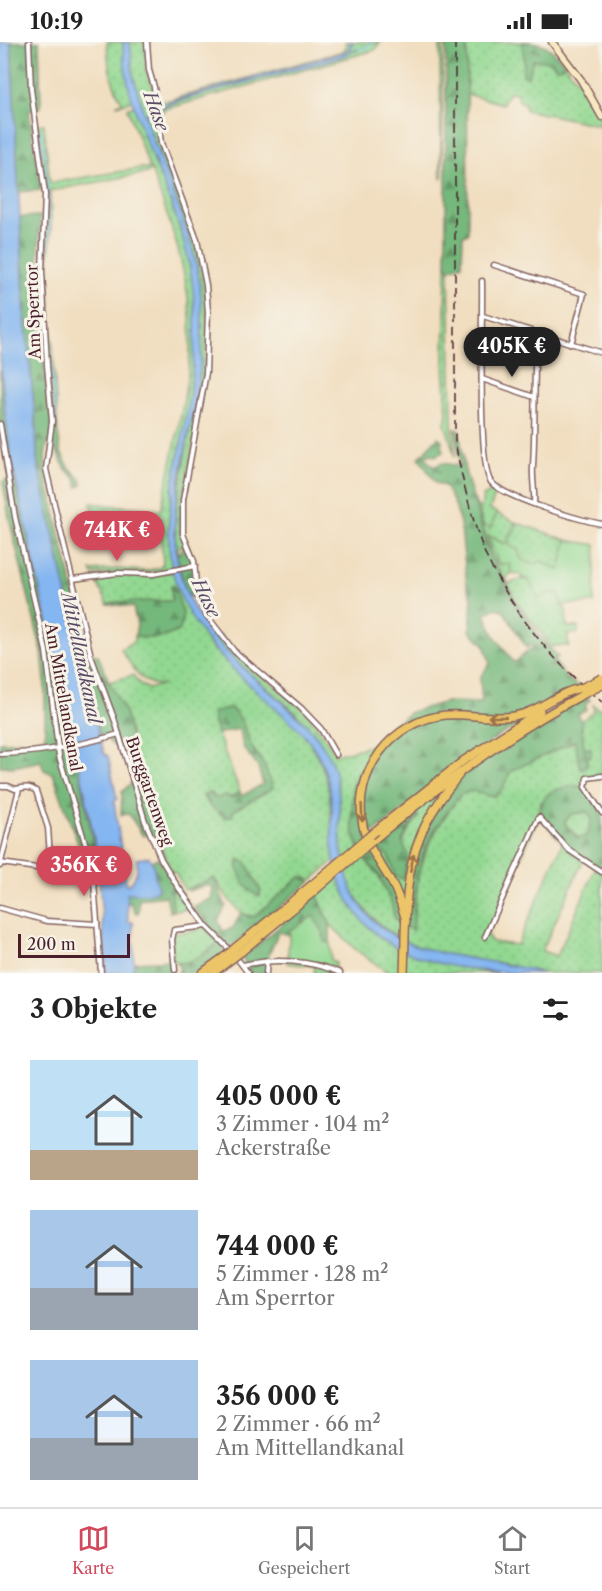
<!DOCTYPE html>
<html lang="de">
<meta charset="utf-8">
<style>
body{margin:0;font-family:"Libre Caslon Text",serif;background:#f2f2f2;color:#222;height:100vh;display:flex;flex-direction:column;font-size:22px;white-space:nowrap}
*{box-sizing:border-box;margin:0}
p{font-size:20px;color:#767676}
.icon{flex:none;width:33px;height:33px;fill:none;stroke:currentColor;stroke-width:2;stroke-linecap:round;stroke-linejoin:round}
.map{position:relative;height:931px;overflow:hidden}
.details{display:flex;flex-direction:column;background:#fff;flex:1}
.details>*{flex:none}
.scale{position:absolute;left:18px;bottom:15px;width:112px;box-sizing:border-box;padding-left:6px;border:3px solid #4a1f2b;border-top:0;font-size:16px;line-height:21px;white-space:nowrap;color:#4a1f2b;-webkit-text-stroke:4px #f7f3e8;paint-order:stroke}
.price{position:absolute;translate:-50% -51px;padding:0 14px;border-radius:21px;background:#d1495b;color:#fff;font-size:20px;line-height:39px;filter:drop-shadow(0 2px 3px #0008)}
.price::after{content:'';position:absolute;left:50%;top:36px;width:18px;height:14px;margin-left:-9px;background:inherit;clip-path:polygon(0 0,100% 0,50% 100%)}
.price.active{background:#222;color:#fff}
ul{padding:0;list-style:none}
li{display:flex;align-items:center;gap:18px;height:150px;padding:0 30px}
li span{display:grid;place-items:center;flex:none;width:168px;height:120px;border-radius:0px;color:#555}
li>.icon{margin-inline-start:auto}
span .icon{width:72px;height:72px;fill:#fffc;stroke-width:1}
li b{font-size:26px}
h2{display:flex;justify-content:space-between;align-items:center;height:72px;padding:0 30px;font-size:26px}
.status{display:flex;justify-content:space-between;align-items:center;height:42px;padding:0 30px;background:#fff;direction:ltr}
.status svg{height:16px;fill:currentColor}
.dock{display:flex;justify-content:space-around;align-items:center;height:84px;border-top:2px solid #e0e0e0;background:#fff;font-size:16px;color:#767676}
.dock a{display:grid;justify-items:center;gap:3px}
.dock .active{color:#d1495b}
.map>svg:first-child{display:block}
.grass{fill:url(#grass-dots);stroke:#6e7c5e;stroke-width:1.5;fill-rule:evenodd}
.forest{fill:url(#forest-firs);stroke:#606c53;stroke-width:1.5;fill-rule:evenodd}
.garden{fill:#92d891;stroke:#6e7c5e;stroke-width:1.5}
.water{fill:#84b6f1;stroke:#676a8e;stroke-width:1.5}
.lines{fill:none;stroke-linecap:round;stroke-linejoin:round}
.stream{stroke:#84b6f1;stroke-width:1.5}
.minor-casing{stroke:#84625f;stroke-width:7}
.secondary-casing{stroke:#84625f;stroke-width:9}
.trunk-casing{stroke:#84625f;stroke-width:10}
.minor{stroke:#fff;stroke-width:4}
.secondary{stroke:#f8e8c3;stroke-width:6}
.trunk{stroke:#edc569;stroke-width:7}
.rail{stroke:#4a1f2b;stroke-width:1.5;stroke-dasharray:9 4.5;stroke-linecap:butt}
.trunk-bridge-casing{stroke:#84625f;stroke-width:10;stroke-linecap:butt}
.trunk-bridge{stroke:#edc569;stroke-width:7}
.oneway{stroke:#9c724a}
.labels{text-anchor:middle;stroke-width:6;stroke-linejoin:round;paint-order:stroke}
.street-label{font-size:16px;fill:#4a1f2b;stroke:#f7f3e8}
.water-label{font-size:18px;font-style:italic;fill:#5b4c66;stroke:#f7f3e8}
</style>
<div class="status"><b>10:19</b><svg viewBox="0 0 49 12"><path d="M0 12V9h3v3zM5 12V6h3v6zM10 12V3h3v9zM15 12V0h3v12zM26 1h20v11H26zM47 4h2v5h-2z"/></svg></div>
<div class="map">
<svg width="602" height="931" viewBox="0 0 602 931">
<defs>
<pattern id="grass-dots" width="8" height="8" patternUnits="userSpaceOnUse" patternTransform="scale(1.5)"><rect width="8" height="8" fill="#92d891"/><path d="M2 2h.1M6 6h.1" fill="none" stroke="#7fb97d" stroke-width="1.8" stroke-linecap="round"/></pattern>
<pattern id="forest-firs" width="22" height="20" patternUnits="userSpaceOnUse" patternTransform="scale(1.5)"><rect width="22" height="20" fill="#75b87b"/><path d="M5 1l3.5 6h-7zM16 11l3.5 6h-7z" fill="#629565"/></pattern>
</defs>
<rect width="100%" height="100%" fill="#f7f3e8"/>
<filter id="ink" filterUnits="userSpaceOnUse"><feTurbulence type="fractalNoise" baseFrequency=".0167" numOctaves="2"/><feDisplacementMap in="SourceGraphic" scale="12" xChannelSelector="R" yChannelSelector="G"/><feConvolveMatrix kernelMatrix="1 2 1 2 8 2 1 2 1" color-interpolation-filters="sRGB"/></filter>
<filter id="wash" filterUnits="userSpaceOnUse"><feTurbulence type="fractalNoise" baseFrequency=".008" numOctaves="4" result="noise"/><feDisplacementMap in="SourceGraphic" scale="24" xChannelSelector="R" yChannelSelector="G"/><feGaussianBlur stdDeviation="1.35" result="paint"/><feColorMatrix in="noise" values="0 0 0 0 0 0 0 0 0 0 0 0 0 0 0 0 0 1.4 0 .05"/><feComposite in="paint" operator="in"/></filter>
<g filter="url(#wash)">
<rect width="100%" height="100%" fill="#f1dec0"/>
<g class="grass">
<path d="M107,0H145L146,29L153,45L150,59L154,61L159,102L195,198L204,244L207,271V297L202,353L182,461L180,490L184,504H179L177,514L175,488L177,463L201,318V260L197,227L188,193L139,58L116,63L122,60C110,38 108,24 107,0Z"/>
<polygon points="345,0 380,0 375,8 166,67 158,72 158,61 343,9 346,5"/>
<polygon points="440,0 443,0 442,135 441,136"/>
<path d="M467,0H525L522,2L530,30L532,18L550,19L563,25L564,21C578,40 602,65 602,90L599,83L525,68V63L519,58L516,51L509,50L503,62L466,52Z"/>
<path d="M134,64C152,119 179,171 191,228C197,256 196,286 195,314C192,385 158,455 172,526C147,535 120,530 93,532L91,529L117,527L146,529L161,525L163,521L160,487L161,472L107,468L95,471L90,461L161,468C171,418 186,361 190,310C195,247 173,186 151,128L147,131L50,149L51,190L48,226L58,391L53,378L45,272L47,152L38,88L39,83L44,82L50,141L142,126L150,127L127,66Z"/>
<polygon points="446,221 449,228 452,383 455,415 445,381 447,372 444,321"/>
<path d="M474,457L477,464L481,466L480,472L490,486L497,471L515,480L505,502L489,494L498,520L501,522H510L511,531L506,537L509,542C538,528 533,551 560,551L561,563H564V566L566,567L567,585H578V591L567,593L569,604H551L517,560L492,514Z"/>
<polygon points="518,481 567,498 560,528 541,519 533,523 521,517 508,503"/>
<path d="M173,529L182,557L210,604L302,690C338,736 328,766 334,819L311,839L305,835H300L255,874C237,877 223,848 214,836L185,848L175,830L171,831L143,749L125,670L109,640L133,633L140,642L148,647L164,642C142,647 131,623 121,607L134,599L135,594L146,596L178,558L176,549L172,559C159,560 117,558 108,562L94,535L118,533L150,535ZM242,679L251,704L263,721L273,746L232,769V774L225,775L210,764L203,754L206,751H211L212,754C222,759 231,756 240,750L214,682Z"/>
<path d="M220,593C243,621 273,640 300,665C315,679 325,695 336,713L370,704L375,700L353,741L352,781L354,792L362,813L378,833L392,860L394,871L416,856C419,812 435,787 461,752L473,749L488,754H495L501,749L511,729L575,699L580,726L587,723V715L591,706L584,707L581,679L594,669L593,663L602,669V734L587,736L585,745L573,744L541,760L539,775L487,893L492,900L517,903L562,802L583,819L542,909L557,914L595,827L602,830V931C583,931 562,931 543,931C528,929 513,923 498,921C446,913 394,908 361,862C355,854 349,844 346,834C334,793 348,749 326,709C303,667 247,635 214,597Z"/>
<path d="M464,726L424,785L406,879L371,800ZM419,775C401,794 400,810 395,835L389,815L378,805Z"/>
<polygon points="587,770 592,777 587,793 579,797 564,781 571,772"/>
<path d="M338,835C368,913 423,919 497,931H389L356,908L330,882L317,853Z"/>
<polygon points="171,843 180,858 191,865 205,886 220,900 194,918 182,922 173,918 172,893 176,891 199,888 200,883 191,867 173,869"/>
</g>
<g class="forest">
<polygon points="11,0 39,0 41,65 29,69 41,148 18,150"/>
<polygon points="446,0 467,0 468,192 463,193 462,222 449,228 446,221"/>
<path d="M525,0C545,0 551,6 564,21L563,25L557,26L550,19L533,18L528,35L523,34C523,27 524,22 524,16C524,11 522,7 522,2Z"/>
<path d="M40,174L38,247L48,364L58,391L61,410L69,425L81,437L82,443L78,445L76,437L65,426L53,402L48,400L45,412L46,433L89,612L98,613L109,640L125,670L143,749L161,811L152,792L143,794L129,772L121,773L122,750L135,737L126,708C118,708 108,701 106,694L100,695L88,648L92,646L88,629L84,630L37,418L36,382L27,305L20,175Z"/>
<polygon points="0,314 5,371 14,434 72,687 98,826 83,827 84,818 53,732 44,728 41,719 13,725 0,724 0,700 31,699 45,695 45,639 42,610 10,480 3,440 9,435 0,382"/>
<path d="M455,387L459,388L465,429L490,514L516,561L538,593L558,615L554,618L565,635L581,646L552,658L554,661L494,697L367,796L408,865L419,795L464,726L584,652L590,658L586,661V668L578,672L581,679L584,706H591V715H587V723L580,727L575,699L511,729L501,749L495,754H488L473,749L461,752C446,772 429,793 422,817C415,840 415,865 413,888L404,885L395,877L391,860L379,833L362,813L354,792L352,781L353,741L375,700L386,689L411,670L446,660L482,661L480,636L490,621L484,602L470,589L472,555L467,544L461,485L455,463L445,444L436,441L419,416L438,395L442,398L443,410L435,414L430,412L425,416L434,425L441,421L460,424ZM496,566L503,568L527,606L531,602L533,605L514,621L494,593L485,572Z"/>
<polygon points="187,502 194,519 197,553 189,554 183,539 177,514"/>
<path d="M174,543L183,572L180,588C165,597 151,598 135,594L137,583L133,565L108,562C117,558 158,560 172,559L171,544Z"/>
<polygon points="231,666 242,679 251,704 263,721 273,746 233,769 233,774 225,775 210,764 203,754 206,751 212,751 212,754 217,756 226,753 231,756 240,750 242,754 263,742 258,725 243,705 241,692 238,687 217,692 212,671"/>
<path d="M573,744L585,745L602,771V830L569,808L539,775C542,750 550,748 573,744ZM587,770L592,776L587,793L578,797L564,781L571,772Z"/>
<polygon points="417,772 419,774 410,784 402,799 408,813 404,837 395,835 389,815 378,806"/>
<polygon points="158,816 191,865 180,858 172,844 173,869 170,870 166,854 139,857 139,870 136,871 131,861 127,861 127,851 157,849 152,819"/>
<path d="M238,817L246,820L260,847V854C247,852 235,829 238,817Z"/>
<polygon points="300,835 311,839 231,905 205,880 194,865 211,857 213,845 206,843 189,849 187,847 214,836 226,864 218,878 223,889 233,886 241,871 249,875 255,874"/>
<polygon points="317,853 330,882 330,901 278,890 268,916 266,931 250,931 242,916"/>
<path d="M220,900L227,908L196,931H178L180,926L177,921C193,922 207,909 220,900Z"/>
<polygon points="173,918 170,931 130,931 134,925 135,920"/>
</g>
<g class="garden">
<polygon points="497,447 490,467 497,471 490,486 483,483 480,472 483,454"/>
<polygon points="515,480 518,481 508,503 518,508 521,517 533,523 541,519 560,528 567,498 596,503 594,561 561,563 560,551 549,551 538,556 528,537 522,536 520,532 511,531 510,522 501,522 498,520 488,494 505,502"/>
<polygon points="313,874 323,890 324,900 330,901 331,918 336,921 334,931 314,931 315,924 287,921 290,889"/>
</g>
<g class="water">
<path d="M0,0H11L25,274L36,382L37,418L85,635L104,712L108,714L117,757L114,759L126,841L128,843C136,838 138,827 137,817L149,815L153,822L158,847C150,855 136,851 127,851L128,880H133L134,925L130,931H106L98,818L85,751L11,418L5,371L0,314Z"/>
<path d="M123,0H130L133,33L144,72L172,59L345,10L349,7L350,0H353L350,10L358,7L340,15L179,59L161,66L145,75C162,126 186,174 197,226C203,255 203,287 201,317C196,388 160,467 182,538C199,592 242,625 282,660C299,676 317,690 328,712C345,748 337,775 342,811C358,923 460,907 543,931C448,931 344,918 332,803C331,791 332,780 332,768C331,746 325,722 312,703C301,687 285,675 271,662C225,621 177,578 170,513C165,468 177,425 185,381C194,332 199,282 191,232C180,154 123,78 123,0Z"/>
</g>
<g class="lines">
<g class="stream">
<polyline points="359,7 367,5 373,0"/>
<polyline points="41,87 47,138 49,190 46,228 48,281 56,380"/>
</g>
</g>
</g>
<g filter="url(#ink)">
<g class="lines">
<g class="minor-casing">
<g id="minor">
<polyline points="29,0 31,47 45,152 42,229 47,323 52,379 46,427 56,470 91,614 115,679 145,779 161,817 176,842 206,884 231,909"/>
<polyline points="147,0 149,28 154,45 161,101 197,198 206,243 208,270 206,331 183,458 183,492 194,519 197,553 205,571 234,609 301,666 321,687 336,713"/>
<polyline points="494,223 584,252 571,302"/>
<path d="M482,239C483,271 477,423 491,440C504,456 580,478 602,482"/>
<polyline points="483,274 602,311"/>
<polyline points="482,337 534,355"/>
<polyline points="0,382 15,475 46,609 59,714 93,827 101,931"/>
<path d="M534,462C535,449 532,437 533,424C535,391 534,359 535,325"/>
<polyline points="73,537 118,531 153,532 195,524"/>
<path d="M0,712C40,711 81,703 119,692"/>
<polyline points="602,734 587,736 585,745 602,771"/>
<path d="M0,744H8L15,747C23,746 28,743 36,749L48,786L51,828"/>
<polyline points="1,821 51,828 93,827"/>
<polyline points="0,824 19,747"/>
<polyline points="0,866 47,879 97,882"/>
<polyline points="485,895 539,775 569,808 602,830"/>
<polyline points="236,915 248,931"/>
<path d="M243,923C274,916 311,918 340,931"/>
<polyline points="175,928 172,898 174,888 206,884"/>
<polyline points="266,931 267,919"/>
</g>
</g>
<g class="secondary-casing">
<polyline id="secondary" points="552,0 581,38 602,75"/>
</g>
<g class="trunk-casing">
<g id="trunk">
<polyline points="375,789 463,719 540,669"/>
<path d="M371,800C438,745 505,694 582,653"/>
<path d="M406,879C402,866 399,853 392,841C381,822 367,805 363,784C352,731 391,678 446,673C468,671 491,678 514,674C539,670 557,650 581,646"/>
<polyline points="236,905 308,846"/>
<polyline points="241,910 311,852"/>
<polyline points="202,931 228,912"/>
<polyline points="213,931 233,916"/>
<path d="M404,931C406,888 403,835 420,795C429,772 444,752 459,733"/>
</g>
</g>
<use href="#minor" class="minor"/>
<use href="#secondary" class="secondary"/>
<use href="#trunk" class="trunk"/>
<path class="rail" d="M455,0V400C462,437 472,479 486,514C490,523 495,531 499,538C526,587 559,625 602,660"/>
<g class="trunk-bridge-casing">
<g id="trunk-bridge">
<polyline points="581,646 602,636"/>
<polyline points="582,653 602,643"/>
<polyline points="308,846 375,789"/>
<polyline points="311,852 371,800"/>
<polyline points="228,912 236,905"/>
<polyline points="233,916 241,910"/>
</g>
</g>
<use href="#trunk-bridge" class="trunk-bridge"/>
</g>
<defs><path id="oneway-shaft" d="M-6 0H5M1.5-3L5.5 0L1.5 3" fill="none" stroke-width="1.6" stroke-linecap="round" stroke-linejoin="round" transform="scale(1.5)"/></defs>
<g class="oneway">
<use href="#oneway-shaft" transform="translate(497 675) rotate(180)"/>
<use href="#oneway-shaft" transform="translate(362 771) rotate(87)"/>
<use href="#oneway-shaft" transform="translate(412 821) rotate(-79)"/>
</g>
</g>
<g class="labels">
<g class="street-label">
<text transform="translate(33 270) rotate(-92)" y="6">Am Sperrtor</text>
<text transform="translate(64 655) rotate(80)" y="6">Am Mittellandkanal</text>
<text transform="translate(150 749) rotate(71)" y="6">Burggartenweg</text>
</g>
<g class="water-label">
<text transform="translate(156 69) rotate(70)" y="6">Hase</text>
<text transform="translate(206 556) rotate(64)" y="6">Hase</text>
<text transform="translate(81 616) rotate(78)" y="6">Mittellandkanal</text>
</g>
</g>
</svg>
<div class="scale">200 m</div>
<b class="price active" style="left:512px;top:336px">405K €</b>
<b class="price" style="left:117px;top:520px">744K €</b>
<b class="price" style="left:84px;top:855px">356K €</b>
</div>
<section class="details">
<h2>3 Objekte<svg class="icon" aria-label="filters" viewBox="0 0 24 24"><path d="M4 7h16M4 17h16"/><circle cx="9" cy="7" r="2"/><circle cx="15" cy="17" r="2"/></svg></h2>
<ul>
<li><span style="background:linear-gradient(#bfe0f5 75%,#b9a48a 0)"><svg class="icon" aria-label="home" viewBox="0 0 24 24"><path d="M3 11l9-7 9 7M6 9v11h12V9"/></svg></span><div><b>405 000 €</b><p>3 Zimmer · 104 m²</p><p>Ackerstraße</p></div></li>
<li><span style="background:linear-gradient(#a9c7e8 65%,#9aa5b1 0)"><svg class="icon" aria-label="home" viewBox="0 0 24 24"><path d="M3 11l9-7 9 7M6 9v11h12V9"/></svg></span><div><b>744 000 €</b><p>5 Zimmer · 128 m²</p><p>Am Sperrtor</p></div></li>
<li><span style="background:linear-gradient(#a9c7e8 65%,#9aa5b1 0)"><svg class="icon" aria-label="home" viewBox="0 0 24 24"><path d="M3 11l9-7 9 7M6 9v11h12V9"/></svg></span><div><b>356 000 €</b><p>2 Zimmer · 66 m²</p><p>Am Mittellandkanal</p></div></li>
</ul>
</section>
<nav class="dock">
<a class="active"><svg class="icon" aria-label="map" viewBox="0 0 24 24"><path d="M3 6l6-2 6 2 6-2v14l-6 2-6-2-6 2zM9 4v14M15 6v14"/></svg>Karte</a>
<a><svg class="icon" aria-label="saved" viewBox="0 0 24 24"><path d="M7 4h10v16l-5-4-5 4z"/></svg>Gespeichert</a>
<a><svg class="icon" aria-label="home" viewBox="0 0 24 24"><path d="M3 11l9-7 9 7M6 9v11h12V9"/></svg>Start</a>
</nav>
